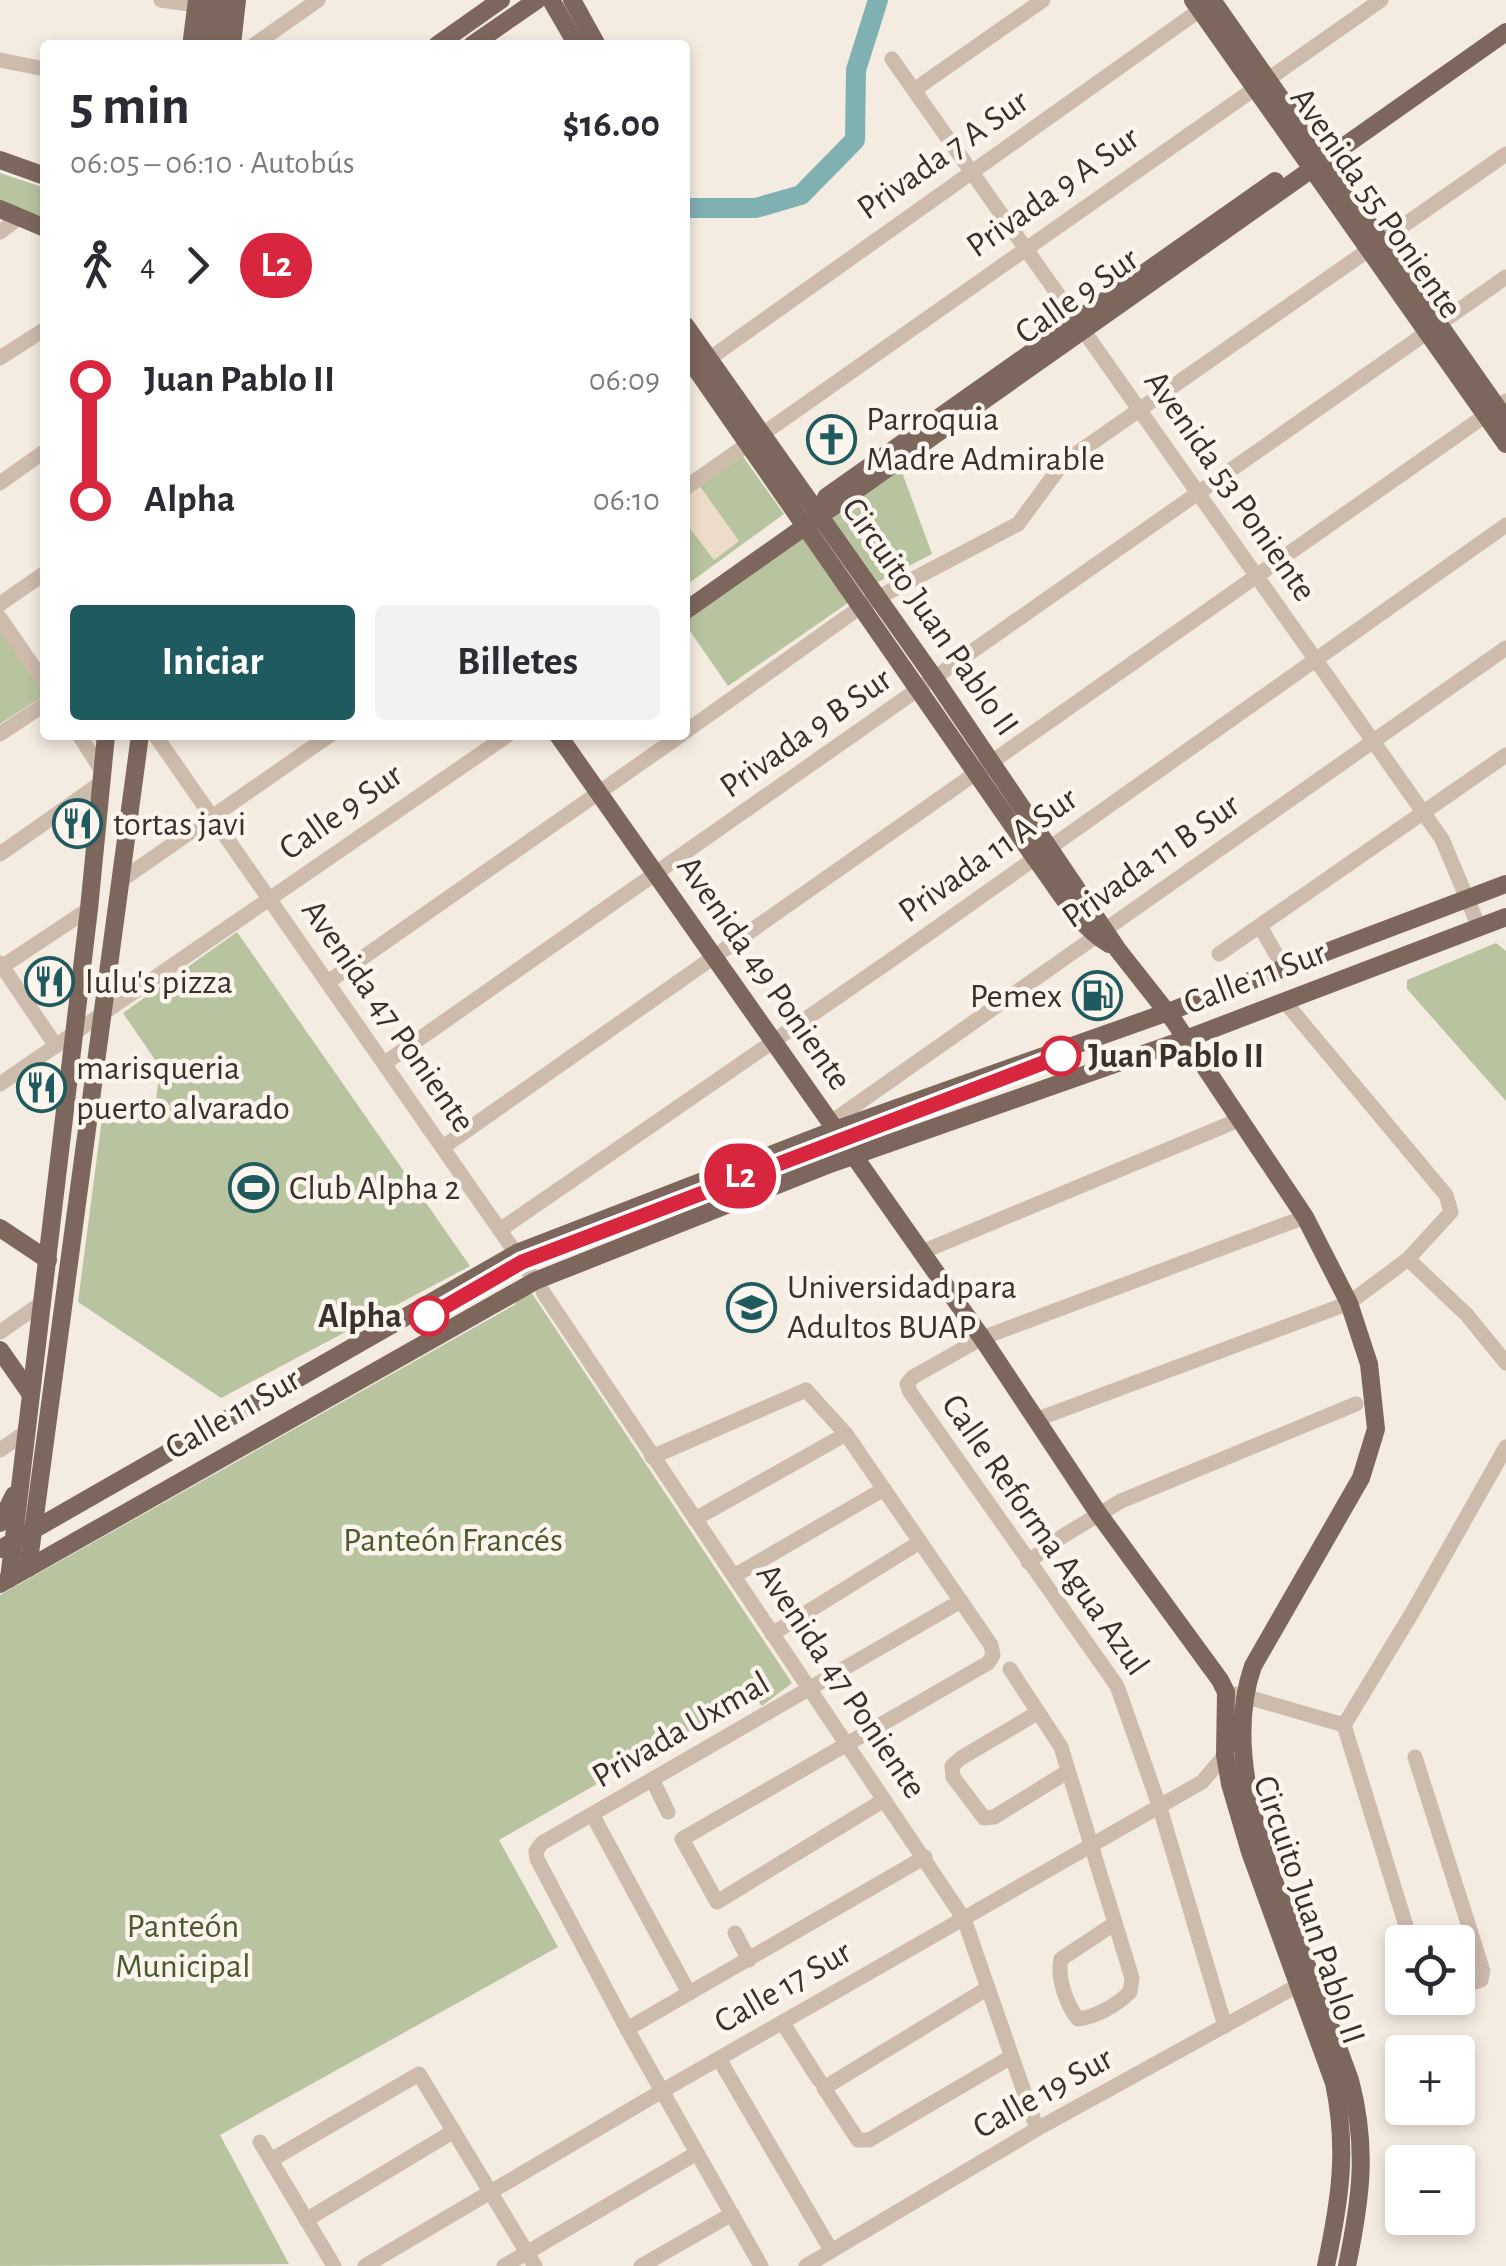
<!DOCTYPE html>
<html lang="es">
<head>
<meta charset="utf-8">
<style>
	:root { --surface:#fff; --page:#f2f2f3; --text:#2b2b33; --muted:#7c7c81; --accent:#1f5a5e }
	body { margin:0; font-family:"Alegreya Sans",sans-serif; background:var(--page); color:var(--text); height:100vh; display:flex; flex-direction:column; font-size:38px; white-space:nowrap }
	* { box-sizing:border-box; margin:0 }
	p { font-size:32px; color:var(--muted) }
	.icon { flex:none; width:55px; height:55px; fill:none; stroke:currentColor; stroke-width:2; stroke-linecap:round; stroke-linejoin:round }
	.map { position:relative; flex:1; overflow:hidden }
	.details { position:absolute; left:40px; top:40px; width:650px; height:700px; display:flex; flex-direction:column; background:var(--surface); border-radius:10px; box-shadow:0 5px 15px #0003 }
	.details>* { flex:none }
	.badge { padding:0 20px; border-radius:32px; font-size:35px; line-height:65px }
	.buttons { position:absolute; left:1385px; top:1925px; display:grid; gap:20px }
	.buttons a { display:grid; place-items:center; width:90px; height:90px; border-radius:10px; background:var(--surface); box-shadow:0 5px 15px #0003; font-size:50px }
	.map>.badge { position:absolute; translate:-50% -50%; box-shadow:0 0 0 5px #fff }
	.legs { display:flex; align-items:center; gap:15px; height:110px; padding:0 30px; font-size:32px }
	.legs p { margin-inline-start:auto }
	.overview { display:flex; align-items:center; justify-content:space-between; height:170px; padding:0 30px }
	h1 { font-size:55px; font-weight:600; line-height:75px }
	.action { display:flex; gap:20px; margin-top:auto; padding:20px 30px }
	.action a { flex:1; height:115px; border-radius:10px; background:var(--accent); color:#fff; font-size:40px; font-weight:600; line-height:115px; text-align:center }
	.action a+a { background:var(--page); color:var(--text) }
	ul { padding:0 30px; list-style:none }
	li { display:flex; align-items:center; gap:35px; height:120px; font-size:38px }
	li i { display:grid; place-items:center; width:15px; height:100%; margin:0 12px; background:currentColor }
	li i::after { content:''; width:25px; height:25px; margin:-12px; border:8px solid; border-radius:50%; background:var(--surface) }
	li p { margin-inline-start:auto }
	li:first-child i { background:linear-gradient(#0000 50%,currentColor 0) }
	li:last-child i { background:linear-gradient(currentColor 50%,#0000 0) }
	.map>svg:first-child { display:block }
</style>
</head>
<body>
<div class="map">
<svg width="1506" height="2266" viewBox="0 0 1506 2266">
	<rect width="100%" height="100%" fill="#f4ebe1"/>
	<!-- green -->
	<g fill="#b8c4a0">
		<path d="M0,173l45,15v30l-45,-17z"/>
		<path d="M739,451l45,63 -99,72v-96z"/>
		<path d="M899,464l33,90 -54,28 -45,-63 4,-10z"/>
		<path d="M802,537l46,66 -120,83 -43,-62v-5z"/>
		<path d="M0,622l45,64 -2,10 -43,28z"/>
		<path d="M237,932l233,334 -249,132 -143,-96 26,-199 51,6 5,-42 -37,-54z"/>
		<path d="M1496,943l10,8v150l-99,-112v-9z"/>
		<path d="M531,1292l261,391 -30,23 -9,-11 -254,145 59,107 -338,188 69,129 -289,2v-671l516,-291 -3,-7z"/>
	</g>
	<!-- plaza -->
	<path fill="#ecdcc8" d="M699,485l40,56 -25,19 -29,-38v-27z"/>
	<g fill="none" stroke-linecap="round" stroke-linejoin="round">
		<!-- river -->
		<path stroke="#7fb0b2" stroke-width="20" d="M685,208h71l45,-13 54,-55 1,-70 22,-70"/>
		<!-- minor -->
		<g stroke="#cdbbac" stroke-width="15">
			<path d="M161,0l35,5"/>
			<path d="M254,45l64,-45"/>
			<path d="M892,59l550,780 37,88"/>
			<path d="M0,60l45,9"/>
			<path d="M914,90l129,-90"/>
			<path d="M0,232l20,-15"/>
			<path d="M0,358l45,-29"/>
			<path d="M709,359l498,-354"/>
			<path d="M761,435l620,-435"/>
			<path d="M0,483l45,-32"/>
			<path d="M685,488l63,-44"/>
			<path d="M0,604l45,-31"/>
			<path d="M0,618l45,65"/>
			<path d="M685,732l177,-126 156,-82 45,-61 443,-309"/>
			<path d="M0,734l45,-30"/>
			<path d="M79,735l23,36"/>
			<path d="M155,735l381,547"/>
			<path d="M0,854l101,-71"/>
			<path d="M120,881l210,-146"/>
			<path d="M1260,926l17,30"/>
			<path d="M1219,954l287,-199"/>
			<path d="M0,963l56,83"/>
			<path d="M0,968l89,-59"/>
			<path d="M328,982l353,-247"/>
			<path d="M385,1063l1121,-786"/>
			<path d="M0,1084l508,-349"/>
			<path d="M830,1123l676,-475"/>
			<path d="M443,1147l1063,-746"/>
			<path d="M500,1230l394,-272 612,-433"/>
			<path d="M922,1252l319,-133"/>
			<path d="M1408,1259l59,56 39,48"/>
			<path d="M543,1292l421,627 73,210"/>
			<path d="M0,1332l42,-29"/>
			<path d="M1035,1420l314,-117 59,-44 43,-47 -5,-17 -161,-193"/>
			<path d="M0,1450l26,-18"/>
			<path d="M652,1457l154,-67 40,44 145,211 2,10 -5,8 -306,176 35,63 167,-102"/>
			<path d="M695,1519l151,-85"/>
			<path d="M1028,1562l35,-26 58,-35 235,-97"/>
			<path d="M734,1576l150,-87"/>
			<path d="M772,1634l148,-92"/>
			<path d="M1010,1669l51,78 71,231 -2,14c-13,13 -34,25 -52,27 -12,-15 -21,-41 -17,-60l53,-35"/>
			<path d="M1237,1694l107,31"/>
			<path d="M1037,1713l-76,45 -9,8 1,11 31,41 10,-1 73,-45"/>
			<path d="M1415,1757l68,214 -2,9 -23,8"/>
			<path d="M653,1781l15,31"/>
			<path d="M593,1816l96,177"/>
			<path d="M735,1933l14,27"/>
			<path d="M1411,1942l-67,-217 68,-112 94,-166"/>
			<path d="M988,1988l-164,100 34,52h11l142,-83"/>
			<path d="M782,2022l37,58"/>
			<path d="M1225,2026l-66,-221 -42,-119 -207,-294 -3,-8 6,-7 69,-39 323,-121"/>
			<path d="M627,2029l298,-172"/>
			<path d="M719,2059l112,191"/>
			<path d="M260,2142l74,124"/>
			<path d="M271,2160l148,-86 116,192"/>
			<path d="M306,2220l148,-89"/>
			<path d="M365,2266l297,-175 540,-309 23,-27"/>
			<path d="M504,2266l193,-113"/>
			<path d="M641,2266l91,-52"/>
			<path d="M761,2266l-134,-237 -90,-170 -1,-8 6,-8 419,-242"/>
			<path d="M806,2266l231,-137 269,-148"/>
		</g>
		<!-- major -->
		<g stroke="#7d675c" stroke-width="18">
			<path d="M551,0l26,45"/>
			<path d="M572,0l25,45"/>
			<path d="M1193,0l313,444"/>
			<path d="M1212,0l294,420"/>
			<path d="M192,39l5,-39"/>
			<path d="M203,45l6,-45"/>
			<path d="M217,45l6,-45"/>
			<path d="M232,45l5,-45"/>
			<path d="M437,45l64,-45"/>
			<path d="M472,45l65,-45"/>
			<path d="M0,160l45,16"/>
			<path d="M0,209l45,19"/>
			<path d="M685,325l250,354 183,271 56,71 131,196 44,86 20,61 7,65 -15,49 -108,188c-34,97 21,215 56,305 15,36 27,72 41,109 18,68 11,118 -3,186"/>
			<path d="M685,353l350,505c22,29 42,67 74,86"/>
			<path d="M826,497l449,-316"/>
			<path d="M685,611l821,-579"/>
			<path d="M558,735l424,603 116,175 122,167 6,12 -1,63 5,29 20,68 84,231c14,67 6,117 -8,183"/>
			<path d="M0,1228l48,32"/>
			<path d="M0,1350l30,43"/>
			<path d="M0,1523l14,-28"/>
			<path d="M0,1549l517,-296 318,-123 333,-118 338,-128"/>
			<path d="M28,1568l112,-833"/>
			<path d="M9,1579l80,-670 17,-174"/>
			<path d="M0,1584l535,-303 295,-117 356,-125 320,-122"/>
		</g>
	</g>
	<g fill="none" stroke-linecap="round" stroke-linejoin="round">
		<defs>
			<path id="line-1" d="M429,1316l93,-54 539,-206"/>
		</defs>
		<!-- line-1 casing -->
		<use href="#line-1" stroke="#fff" stroke-width="22"/>
		<!-- line-1 -->
		<use href="#line-1" stroke="#d7263d" stroke-width="15"/>
	</g>
	<!-- icons -->
	<defs>
		<symbol id="church-ring" viewBox="-11 -11 22 22"><circle r="9.5" fill="#fbf5ee" stroke="#1f5a5e" stroke-width="1.5"/><path d="M-1.2-6h2.4v3.5h3.3v2.4h-3.3V6h-2.4V-.1h-3.3v-2.4h3.3Z" fill="#1f5a5e"/></symbol>
		<symbol id="restaurant-ring" viewBox="-11 -11 22 22"><circle r="9.5" fill="#fbf5ee" stroke="#1f5a5e" stroke-width="1.5"/><path d="M-5-6h1v4h1v-4h1v4h1v-4h1v5L-1.5 .5V6h-2V.5L-5-1ZM5-6V6H3V1.5H1.5Q1.5-4 5-6Z" fill="#1f5a5e"/></symbol>
		<symbol id="fuel-ring" viewBox="-11 -11 22 22"><circle r="9.5" fill="#fbf5ee" stroke="#1f5a5e" stroke-width="1.5"/><path d="M-5.5-6h7V0h2V4h1.3V-2.5L3-4.5l.8-.8L6-3V5H2.5V1h-1V6h-7ZM-4.2-4.7v3.2H.2V-4.7Z" fill="#1f5a5e"/></symbol>
		<symbol id="stadium-ring" viewBox="-11 -11 22 22"><circle r="9.5" fill="#fbf5ee" stroke="#1f5a5e" stroke-width="1.5"/><path d="M0-5a6.5 5 0 1 0 0 10a6.5 5 0 1 0 0-10ZM-3.5-1.8h7v3.6h-7Z" fill="#1f5a5e"/></symbol>
		<symbol id="university-ring" viewBox="-11 -11 22 22"><circle r="9.5" fill="#fbf5ee" stroke="#1f5a5e" stroke-width="1.5"/><path d="M0-5L7-2L0 1L-7-2ZM-4 1L0 2.5L4 1V4Q0 6-4 4Z" fill="#1f5a5e"/></symbol>
	</defs>
	<g fill-rule="evenodd">
		<use href="#church-ring" x="804" y="412" width="55" height="55"/>
		<use href="#restaurant-ring" x="50" y="796" width="55" height="55"/>
		<use href="#restaurant-ring" x="22" y="954" width="55" height="55"/>
		<use href="#fuel-ring" x="1070" y="968" width="55" height="55"/>
		<use href="#restaurant-ring" x="14" y="1060" width="55" height="55"/>
		<use href="#stadium-ring" x="226" y="1160" width="55" height="55"/>
		<use href="#university-ring" x="724" y="1280" width="55" height="55"/>
	</g>
	<!-- markers -->
	<g fill="#fff" stroke="#d7263d" stroke-width="5">
		<circle cx="1061" cy="1056" r="18"/>
		<circle cx="429" cy="1316" r="18"/>
	</g>
	<g text-anchor="middle" dominant-baseline="central" stroke-width="9" stroke-linejoin="round" paint-order="stroke">
		<!-- street labels -->
		<g font-size="35" fill="#3b302b" stroke="#fbf5ee">
			<text transform="translate(943 155) rotate(-35)">Privada 7 A Sur</text>
			<text transform="translate(1053 192) rotate(-35)">Privada 9 A Sur</text>
			<text transform="translate(1376 203) rotate(55)">Avenida 55 Poniente</text>
			<text transform="translate(1077 296) rotate(-35)">Calle 9 Sur</text>
			<text transform="translate(1230 486) rotate(55)">Avenida 53 Poniente</text>
			<text transform="translate(930 617) rotate(55)">Circuito Juan Pablo II</text>
			<text transform="translate(806 733) rotate(-35)">Privada 9 B Sur</text>
			<text transform="translate(341 812) rotate(-35)">Calle 9 Sur</text>
			<text transform="translate(988 855) rotate(-35)">Privada 11 A Sur</text>
			<text transform="translate(1151 861) rotate(-35)">Privada 11 B Sur</text>
			<text transform="translate(764 973) rotate(55)">Avenida 49 Poniente</text>
			<text transform="translate(1255 978) rotate(-21)">Calle 11 Sur</text>
			<text transform="translate(388 1016) rotate(55)">Avenida 47 Poniente</text>
			<text transform="translate(233 1414) rotate(-30)">Calle 11 Sur</text>
			<text transform="translate(1045 1535) rotate(55)">Calle Reforma Agua Azul</text>
			<text transform="translate(841 1681) rotate(56)">Avenida 47 Poniente</text>
			<text transform="translate(681 1730) rotate(-30)">Privada Uxmal</text>
			<text transform="translate(1309 1910) rotate(71)">Circuito Juan Pablo II</text>
			<text transform="translate(783 1987) rotate(-30)">Calle 17 Sur</text>
			<text transform="translate(1043 2093) rotate(-29)">Calle 19 Sur</text>
		</g>
		<!-- poi labels -->
		<g font-size="35" fill="#3b302b" stroke="#fbf5ee" text-anchor="start">
			<text x="866" y="419">Parroquia<tspan x="866" dy="40">Madre Admirable</tspan></text>
			<text x="113" y="824">tortas javi</text>
			<text x="85" y="982">lulu's pizza</text>
			<text x="1062" y="996" text-anchor="end">Pemex</text>
			<text x="76" y="1068">marisqueria<tspan x="76" dy="40">puerto alvarado</tspan></text>
			<text x="289" y="1188">Club Alpha 2</text>
			<text x="787" y="1287">Universidad para<tspan x="787" dy="40">Adultos BUAP</tspan></text>
		</g>
		<!-- stop labels -->
		<g font-size="35" font-weight="bold" fill="#3b302b" stroke="#fbf5ee" text-anchor="start">
			<text x="1088" y="1056">Juan Pablo II</text>
			<text x="402" y="1316" text-anchor="end">Alpha</text>
		</g>
		<!-- park labels -->
		<g font-size="35" fill="#4a5a2e" stroke="#fbf5ee">
			<text x="453" y="1540">Panteón Francés</text>
			<text x="183" y="1926">Panteón<tspan x="183" dy="40">Municipal</tspan></text>
		</g>
	</g>
</svg>
<div class="buttons">
<a><svg class="icon" aria-label="locate" viewBox="0 0 24 24"><circle cx="12" cy="12" r="6"/><path d="M12 2v4M12 18v4M2 12h4M18 12h4"/></svg></a>
<a>+</a>
<a>−</a>
</div>
<b class="badge" style="left:740px;top:1176px;background:#d7263d;color:#fff">L2</b>
<section class="details">
<div class="overview"><div><h1>5 min</h1><p>06:05 – 06:10 · Autobús</p></div><b>$16.00</b></div>
<div class="legs"><svg class="icon" aria-label="walk" viewBox="0 0 24 24"><circle cx="13" cy="4" r="2"/><path d="M13 8l-2 6 4 7M11 14l-3 7M7 12l3-4h3l4 4"/></svg>4<svg class="icon" aria-label="forward" viewBox="0 0 24 24"><path d="M9 5l7 7-7 7"/></svg><b class="badge" style="background:#d7263d;color:#fff">L2</b></div>
<ul>
<li><i style="color:#d7263d"></i><b>Juan Pablo II</b><p>06:09</p></li>
<li><i style="color:#d7263d"></i><b>Alpha</b><p>06:10</p></li>
</ul>
<div class="action"><a>Iniciar</a><a>Billetes</a></div>
</section>
</div>
</body>
</html>
